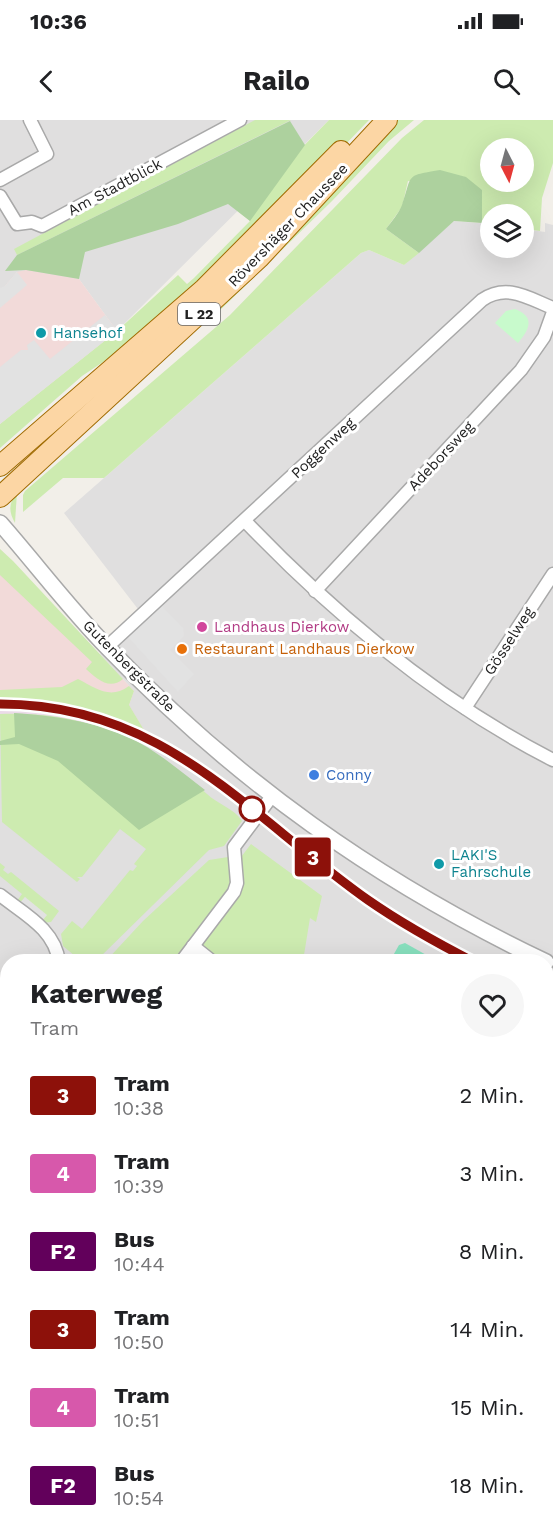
<!DOCTYPE html>
<html lang="de">
<head>
<meta charset="utf-8">
<style>
	:root { --surface:#fff; --page:#f6f6f6; --text:#202124; --muted:#757577 }
	body { margin:0; font-family:"Work Sans",sans-serif; background:var(--page); color:var(--text); height:100vh; display:flex; flex-direction:column; font-size:22px; white-space:nowrap }
	* { box-sizing:border-box; margin:0 }
	p { font-size:20px; color:var(--muted) }
	.icon { flex:none; width:33px; height:33px; fill:none; stroke:currentColor; stroke-width:2; stroke-linecap:round; stroke-linejoin:round }
	.map { position:relative; flex:1; overflow:hidden }
	.details { position:absolute; left:0px; top:834px; width:554px; height:584px; display:flex; flex-direction:column; background:var(--surface); border-radius:24px 24px 0 0; box-shadow:0 6px 24px #0002 }
	.details>* { flex:none }
	.badge { padding:0 12px; border-radius:4px; font-size:21px; line-height:39px }
	.needle { width:39px; rotate:174deg }
	.controls { position:absolute; left:480px; top:18px; display:grid; gap:12px }
	.controls a { display:grid; place-items:center; width:54px; height:54px; border-radius:50%; background:var(--surface); box-shadow:0 6px 24px #0002; font-size:30px }
	.map>.badge { position:absolute; translate:-50% -50%; box-shadow:0 0 0 3px #fff }
	.round { display:grid; place-items:center; flex:none; width:63px; height:63px; border-radius:32px; background:var(--page) }
	.head { display:flex; align-items:center; justify-content:space-between; height:102px; padding:0 30px }
	h1 { font-size:28px; font-weight:700; line-height:45px }
	ul { padding:0; list-style:none }
	li { display:flex; align-items:center; gap:18px; height:78px; padding:0 30px }
	li div { flex:1 }
	li b { display:block; font-size:22px }
	li em { font-style:normal }
	li .badge { min-width:66px; font-weight:700; text-align:center }
	.status { display:flex; justify-content:space-between; align-items:center; height:42px; padding:0 30px; background:var(--surface); direction:ltr }
	.status svg { height:16px; fill:currentColor }
	header { display:flex; justify-content:space-between; align-items:center; height:78px; padding:0 30px; background:var(--surface); font-size:27px; font-weight:700 }
	.map>svg:first-child { display:block }
</style>
</head>
<body>
<div class="status"><b>10:36</b><svg viewBox="0 0 49 12"><path d="M0 12V9h3v3zM5 12V6h3v6zM10 12V3h3v9zM15 12V0h3v12zM26 1h20v11H26zM47 4h2v5h-2z"/></svg></div>
<header><svg class="icon" aria-label="back" viewBox="0 0 24 24"><path d="M15 5l-7 7 7 7"/></svg>Railo<svg class="icon" aria-label="search" viewBox="0 0 24 24"><circle cx="10" cy="10" r="6"/><path d="M15 15l6 6"/></svg></header>
<div class="map">
<svg width="553" height="1417" viewBox="0 0 553 1417">
	<rect width="100%" height="100%" fill="#f2efe9"/>
	<!-- residential -->
	<g fill="#e0dfdf" fill-rule="evenodd">
		<path d="M0,0h329l-212,211 -38,-52 -62,-7 -17,20z"/>
		<path d="M454,101l36,3v24h34v-19l21,3v-9l8,2v1312h-553v-837l129,5 5,-14 -34,-37 41,-41 -77,-100 297,-260 8,-3 35,15zM8,842h538v568h-538z"/>
	</g>
	<!-- commercial -->
	<g fill="#f2dad9">
		<path d="M26,150l53,9 38,52 -117,93v-132l17,-20z"/>
		<path d="M0,429l134,142 -5,14 15,25 -64,-24 -80,-6z"/>
	</g>
	<!-- industrial -->
	<path fill="#ebdbe8" d="M0,580l43,1 37,5 64,24 -4,13 -16,-8 -48,-14 -31,-6 -45,-1z"/>
	<!-- grass -->
	<g fill="#cdebb0" fill-rule="evenodd">
		<path d="M255,0h36l-274,135 -3,-6z"/>
		<path d="M329,0h40l-135,140 -79,73 -43,23 -30,20 -82,72v-24l117,-93 61,-56 9,9 7,-6 56,-57 -11,-9z"/>
		<path d="M398,0h16l-25,21 -57,60 -123,120z"/>
		<path d="M424,0h129v43l-11,35 -2,33 -16,-2v-15h-34v10l-8,-1v-33l-74,-9 -6,26 -16,22 33,24 -15,12 -35,-15 -8,3 -257,225h-41l-40,34v-17l2,-4 205,-176 172,-177zM490,28h34v34h-34z"/>
		<path d="M17,372l-2,31c-7,-12 -6,-20 2,-31z"/>
		<path d="M0,429l13,12 110,118c-14,12 -27,-1 -37,-10l6,-7 -92,-87z"/>
		<path d="M78,559c18,9 32,21 51,7l5,5 -5,14 15,25c-46,-21 -93,-33 -144,-30v-10l62,-3z"/>
		<path d="M0,594c87,-3 145,25 207,80 10,10 27,14 35,27l-18,25 -15,4 -113,111h-15l-18,-15 -2,-12 11,-13 10,8 48,-59 3,1 4,-5 -3,-2 12,-15 -26,-20 -38,48h-5l3,2 -3,3 -75,-60z"/>
		<path d="M251,724l71,52 -6,26 -6,-4 -7,43 -198,1 38,-41 66,-61 19,-3 10,4z"/>
		<path d="M0,743l5,4 -2,3 5,4 3,-2 48,39 -8,11 -8,1 -18,-26 -5,6 -3,-2 5,-7 -22,-18z"/>
		<path d="M0,893l8,6 -1,66 -7,8z"/>
		<path d="M546,1197l7,5v31h-7z"/>
	</g>
	<!-- forest -->
	<g fill="#add19e">
		<path d="M290,1l15,24 -55,76 -22,-17 -50,20 -93,28 -6,27 -53,-9 -21,1 12,-16z"/>
		<path d="M440,50l26,7 16,13v33l-28,-2 -35,32 -33,-24c5,-7 13,-16 16,-24 11,-31 2,-29 38,-35z"/>
		<path d="M14,593c42,3 88,9 126,30 23,13 44,31 65,47l-66,40 -81,-69 -39,-17 -19,1v-4l15,-4z"/>
	</g>
	<!-- park -->
	<path fill="#c8facc" d="M515,189c21,8 14,21 3,34l-23,-20 11,-12z"/>
	<!-- pitch -->
	<path fill="#88e0be" d="M405,823l32,18h-47l9,-16z"/>
	<!-- parking -->
	<g fill="#e2e2e2">
		<path d="M17,152l10,13 -27,23v-20l5,-2z"/>
		<path d="M105,195l12,16 -117,93v-57l21,-17h7l-1,-5 7,-5 16,19z"/>
		<path d="M161,485l22,23 1,8 -14,14 24,24 -16,18 -51,-56z"/>
		<path d="M25,777l22,18 -5,6 -22,-18z"/>
		<path d="M546,1142l7,4v25l-7,-4z"/>
	</g>
	<g fill="none" stroke-linecap="round" stroke-linejoin="round">
		<defs>
			<g id="minor">
				<path d="M0,60l47,-26 -17,-34"/>
				<path d="M0,76l17,28 15,-2 10,4 198,-106"/>
				<path d="M245,401c90,94 191,179 308,239"/>
				<path d="M315,471l206,-221 23,-33 9,-25"/>
				<path d="M107,527l375,-347c25,-17 46,-2 71,8"/>
				<path d="M465,588l88,-134"/>
				<path d="M0,775c24,19 55,34 59,67"/>
				<path d="M193,826l20,16"/>
				<path d="M181,842l53,-70 3,-9 -3,-36 38,-51"/>
				<path d="M0,995l8,-9"/>
				<path d="M546,1074v7"/>
				<path d="M0,1144l8,6"/>
				<path d="M0,1164l8,-1"/>
				<path d="M546,1181l7,4"/>
				<path d="M0,1294l8,1"/>
				<path d="M546,1301l7,-9"/>
				<path d="M0,1316l8,-9"/>
				<path d="M312,1410l9,7"/>
				<path d="M85,1417l5,-7"/>
			</g>
			<path id="tertiary" d="M0,403c36,41 69,85 107,124 129,134 271,235 439,315"/>
			<g id="primary">
				<path d="M0,346l204,-177 137,-138"/>
				<path d="M0,377l259,-239 128,-138"/>
			</g>
		</defs>
		<!-- minor casing -->
		<use href="#minor" stroke="#a9a9a9" stroke-width="15"/>
		<!-- tertiary casing -->
		<use href="#tertiary" stroke="#a9a9a9" stroke-width="18"/>
		<!-- primary casing -->
		<use href="#primary" stroke="#a06b00" stroke-width="22"/>
		<!-- minor -->
		<use href="#minor" stroke="#fff" stroke-width="12"/>
		<!-- tertiary -->
		<use href="#tertiary" stroke="#fff" stroke-width="15"/>
		<!-- primary -->
		<use href="#primary" stroke="#fcd6a4" stroke-width="20"/>
		<!-- tram -->
		<g stroke="#707070" stroke-width="1.5">
			<path d="M0,584c165,0 244,109 368,196 33,23 69,43 105,62"/>
			<path d="M546,881l7,2"/>
		</g>
	</g>
	<g fill="none" stroke-linecap="round" stroke-linejoin="round">
		<defs>
			<path id="line" d="M0,584c164,0 245,109 368,196 33,23 69,43 106,62"/>
		</defs>
		<!-- line casing -->
		<use href="#line" stroke="#fff" stroke-width="14"/>
		<!-- line -->
		<use href="#line" stroke="#8d110a" stroke-width="9"/>
	</g>
	<!-- markers -->
	<g fill="#0f9aa8" stroke="#fff" stroke-width="2">
		<circle cx="41" cy="213" r="6"/>
		<circle cx="439" cy="744" r="6"/>
	</g>
	<circle fill="#d1479c" stroke="#fff" stroke-width="2" cx="202" cy="507" r="6"/>
	<circle fill="#e8710a" stroke="#fff" stroke-width="2" cx="182" cy="529" r="6"/>
	<circle fill="#3f7fe0" stroke="#fff" stroke-width="2" cx="314" cy="655" r="6"/>
	<circle fill="#fff" stroke="#8d110a" stroke-width="3" cx="252" cy="689" r="12"/>
	<g text-anchor="middle" dominant-baseline="central" stroke-width="6" stroke-linejoin="round" paint-order="stroke">
		<!-- shield labels -->
		<rect fill="#fff" stroke="#646464" stroke-width="1.5" x="178" y="183" width="42" height="22" rx="4.5"/>
		<g font-size="14" font-weight="bold" fill="#222">
			<text x="199" y="194">L 22</text>
		</g>
		<!-- street labels -->
		<g font-size="15" fill="#222" stroke="#fff">
			<text transform="translate(115 67) rotate(-28)">Am Stadtblick</text>
			<text transform="translate(288 105) rotate(-46)">Rövershäger Chaussee</text>
			<text transform="translate(323 328) rotate(-43)">Poggenweg</text>
			<text transform="translate(441 336) rotate(-47)">Adeborsweg</text>
			<text transform="translate(509 521) rotate(-57)">Gösselweg</text>
			<text transform="translate(129 546) rotate(45)">Gutenbergstraße</text>
		</g>
		<!-- culture labels -->
		<g font-size="15" fill="#0d838f" stroke="#fff" text-anchor="start">
			<text x="53" y="213">Hansehof</text>
			<text x="451" y="735">LAKI'S<tspan x="451" dy="17">Fahrschule</tspan></text>
		</g>
		<!-- hotel labels -->
		<g font-size="15" fill="#b23c85" stroke="#fff" text-anchor="start">
			<text x="214" y="507">Landhaus Dierkow</text>
		</g>
		<!-- food labels -->
		<g font-size="15" fill="#c56008" stroke="#fff" text-anchor="start">
			<text x="194" y="529">Restaurant Landhaus Dierkow</text>
		</g>
		<!-- shop labels -->
		<g font-size="15" fill="#366cbe" stroke="#fff" text-anchor="start">
			<text x="326" y="655">Conny</text>
		</g>
	</g>
</svg>
<div class="controls">
<a><svg class="needle" viewBox="-14 -14 28 28"><path d="M0-13l5 13h-10z" fill="#e53935"/><path d="M0 13l5-13h-10z" fill="#757577"/></svg></a>
<a><svg class="icon" aria-label="layers" viewBox="0 0 24 24"><path d="M12 4l9 5-9 5-9-5zM3 14l9 5 9-5"/></svg></a>
</div>
<b class="badge" style="left:313px;top:737px;background:#8d110a;color:#fff">3</b>
<section class="details">
<div class="head"><div><h1>Katerweg</h1><p>Tram</p></div><a class="round"><svg class="icon" aria-label="heart" viewBox="0 0 24 24"><path d="M12 20l-8-8c-3-5 5-10 8-4 3-6 11-1 8 4z"/></svg></a></div>
<ul>
<li><span class="badge" style="background:#8d110a;color:#fff">3</span><div><b>Tram</b><p>10:38</p></div><em>2 Min.</em></li>
<li><span class="badge" style="background:#d758ab;color:#fff">4</span><div><b>Tram</b><p>10:39</p></div><em>3 Min.</em></li>
<li><span class="badge" style="background:#62005b;color:#fff">F2</span><div><b>Bus</b><p>10:44</p></div><em>8 Min.</em></li>
<li><span class="badge" style="background:#8d110a;color:#fff">3</span><div><b>Tram</b><p>10:50</p></div><em>14 Min.</em></li>
<li><span class="badge" style="background:#d758ab;color:#fff">4</span><div><b>Tram</b><p>10:51</p></div><em>15 Min.</em></li>
<li><span class="badge" style="background:#62005b;color:#fff">F2</span><div><b>Bus</b><p>10:54</p></div><em>18 Min.</em></li>
</ul>
</section>
</div>
</body>
</html>
